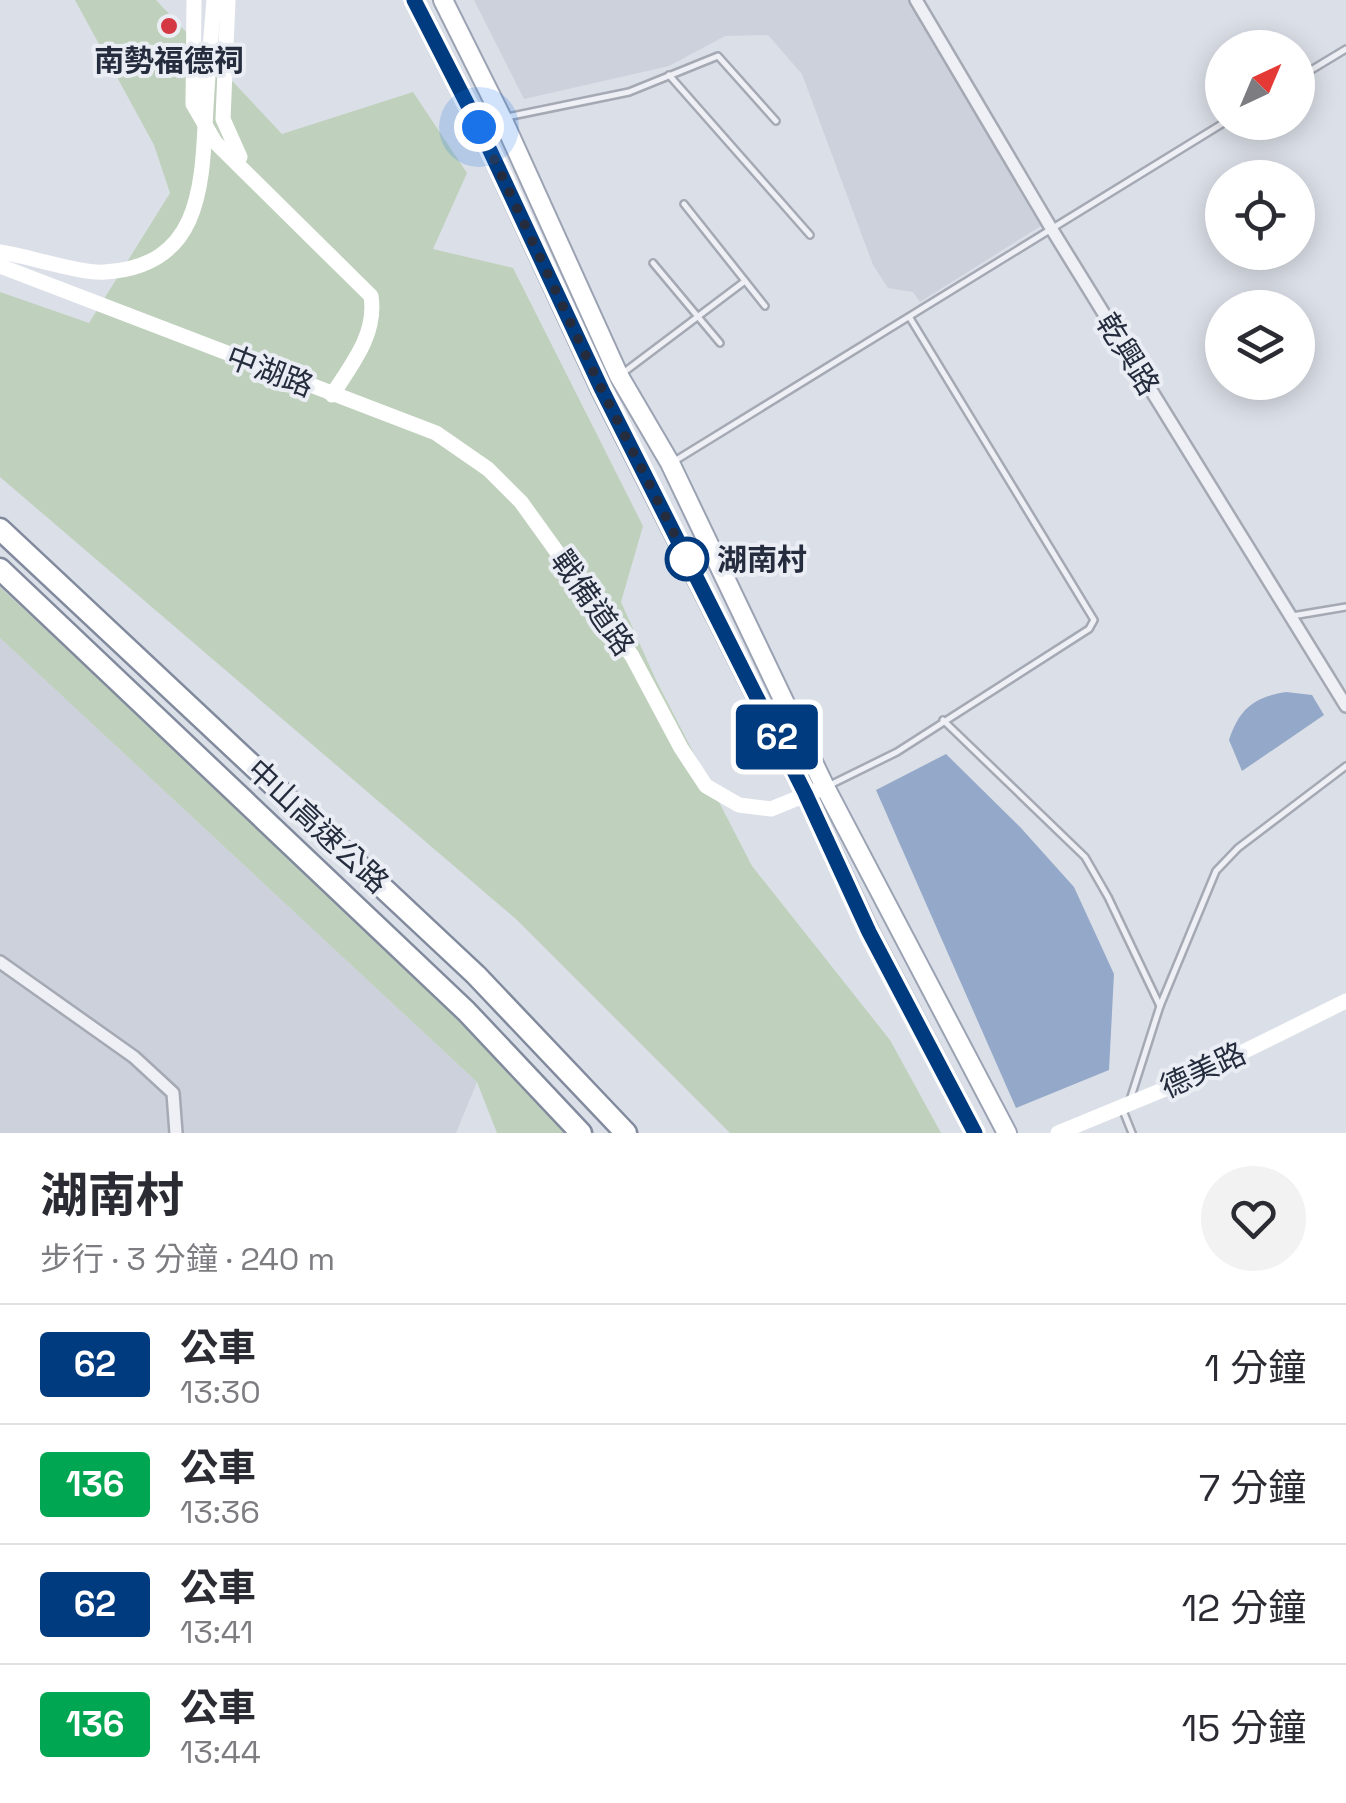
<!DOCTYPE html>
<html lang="zh-TW">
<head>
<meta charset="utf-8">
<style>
	:root { --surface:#fff; --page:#f2f2f3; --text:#2b2b33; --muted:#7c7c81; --line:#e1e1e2 }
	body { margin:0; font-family:"Space Grotesk","Noto Sans TC",sans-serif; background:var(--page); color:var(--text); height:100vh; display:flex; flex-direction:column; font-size:38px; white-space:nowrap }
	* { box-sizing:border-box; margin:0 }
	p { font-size:32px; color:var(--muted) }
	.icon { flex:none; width:55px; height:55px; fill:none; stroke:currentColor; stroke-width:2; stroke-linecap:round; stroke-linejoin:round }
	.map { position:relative; height:1133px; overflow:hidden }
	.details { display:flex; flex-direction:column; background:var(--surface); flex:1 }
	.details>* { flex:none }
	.badge { padding:0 20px; border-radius:8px; font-size:35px; line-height:65px }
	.needle { width:65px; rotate:44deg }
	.tools { position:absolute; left:1205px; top:30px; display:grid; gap:20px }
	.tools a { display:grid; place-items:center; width:110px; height:110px; border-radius:50%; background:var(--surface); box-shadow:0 5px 25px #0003; font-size:50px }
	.you { position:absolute; width:50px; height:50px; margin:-25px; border:8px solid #fff; border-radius:50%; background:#1a73e8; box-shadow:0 0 0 15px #1a73e833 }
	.map>.badge { position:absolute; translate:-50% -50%; box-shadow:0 0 0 5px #fff }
	.round { display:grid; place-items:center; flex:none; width:105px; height:105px; border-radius:52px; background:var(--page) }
	.head { display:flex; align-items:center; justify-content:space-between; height:170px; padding:0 40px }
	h1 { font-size:48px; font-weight:700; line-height:75px }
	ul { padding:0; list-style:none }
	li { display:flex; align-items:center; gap:30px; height:120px; padding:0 40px; border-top:2px solid var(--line) }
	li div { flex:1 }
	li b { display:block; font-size:38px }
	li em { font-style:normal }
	li .badge { min-width:110px; font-weight:700; text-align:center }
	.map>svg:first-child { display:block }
</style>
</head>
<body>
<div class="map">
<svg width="1346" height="1133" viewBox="0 0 1346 1133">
	<rect width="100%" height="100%" fill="#dbdfe7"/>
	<!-- built -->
	<g fill="#cdd1dc">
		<path d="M474,0h435l135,224 -124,78 -7,-10 -25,-4 -15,-23 -71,-191 -34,-39 -43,1 -56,30 -145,33z"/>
		<path d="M0,638l477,444 -21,51h-456z"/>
	</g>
	<!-- green -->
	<g fill="#bfd1bc">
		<path d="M75,0h81l126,134 131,-42 54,81 -34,76 80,19 130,258 -22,76 35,78 96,186 138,174 51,93h-211l-213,-213 -517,-443v-185l89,31 81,-130 -16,-48z"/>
		<path d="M0,587l184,170 321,308 62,68h-70l-20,-51 -477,-444z"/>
	</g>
	<!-- water -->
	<g fill="#94a9c9">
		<path d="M1286,692l26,3 12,20 -82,56 -13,-31c10,-31 25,-43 57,-48z"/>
		<path d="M946,754l75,74 53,59 40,87 -5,96 -93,38 -140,-318z"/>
	</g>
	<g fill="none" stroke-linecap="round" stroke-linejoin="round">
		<defs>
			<g id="lane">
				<path d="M669,75l141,160"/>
				<path d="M1298,78l48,-29"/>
				<path d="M482,126l20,-8 127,-26 89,-36 58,65"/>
				<path d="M684,204l81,102"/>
				<path d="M653,263l67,80"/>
				<path d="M623,373l122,-92"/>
				<path d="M673,462l552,-340"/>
				<path d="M1292,616l54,-9"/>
				<path d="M943,720l142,137 23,40 52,109"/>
				<path d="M828,786l69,-34 192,-123 5,-9 -184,-302"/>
				<path d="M1130,1100l30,-94 56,-135 22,-23 108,-82"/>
				<path d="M1122,1108l10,25"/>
			</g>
			<g id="street">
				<path d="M916,0l135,228 295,478"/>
				<path d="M0,962l134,95 39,36 3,40"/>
			</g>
			<g id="primary">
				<path d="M414,0l65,127 122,263 204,403 64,138 106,202"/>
				<path d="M443,0l59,118 117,258 51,87 155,324 182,346"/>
			</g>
			<g id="highway">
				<path d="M0,529l476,446 150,158"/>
				<path d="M0,569l466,442 115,122"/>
			</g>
		</defs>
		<!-- lane casing -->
		<use href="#lane" stroke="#a4a9b4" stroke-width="10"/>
		<!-- street casing -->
		<use href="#street" stroke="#a4a9b4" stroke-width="16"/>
		<!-- primary casing -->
		<use href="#primary" stroke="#9aa2b3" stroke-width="22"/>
		<!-- highway casing -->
		<use href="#highway" stroke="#828b9e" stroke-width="25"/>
		<!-- lane -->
		<use href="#lane" stroke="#eef0f5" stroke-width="5"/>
		<!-- street -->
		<use href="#street" stroke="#eef0f5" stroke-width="11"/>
		<!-- secondary -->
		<g stroke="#fff" stroke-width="15">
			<path d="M194,0l-1,104 22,38 156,154c6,38 -19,68 -39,99"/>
			<path d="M228,0l-5,119 17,38"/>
			<path d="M0,266l436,167 52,36 33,33 111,154 49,92 25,38 33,19 32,4 54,-22"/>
			<path d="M1058,1133l124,-51 164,-81"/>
		</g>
		<!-- primary -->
		<use href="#primary" stroke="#fff" stroke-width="18"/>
		<!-- highway -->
		<use href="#highway" stroke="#fff" stroke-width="20"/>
		<!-- secondary-bridge -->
		<path stroke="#fff" stroke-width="15" d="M0,252c28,4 81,22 105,20 98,-6 97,-88 101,-165 2,-36 5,-71 8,-107"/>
	</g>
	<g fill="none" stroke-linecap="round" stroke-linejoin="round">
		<defs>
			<path id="line" d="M414,0l65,127 123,263 203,403 64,139 106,201"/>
		</defs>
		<!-- line casing -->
		<use href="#line" stroke="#fff" stroke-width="22"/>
		<!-- line -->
		<use href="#line" stroke="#003b80" stroke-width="15"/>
		<!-- walk -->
		<path stroke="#252c3d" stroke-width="10" stroke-dasharray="0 18" d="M479,127l123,263 85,169"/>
	</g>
	<!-- markers -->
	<circle fill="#d43842" stroke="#eaeef4" stroke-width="4" cx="169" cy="26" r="10"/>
	<circle fill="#fff" stroke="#003b80" stroke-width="5" cx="687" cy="559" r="20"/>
	<g text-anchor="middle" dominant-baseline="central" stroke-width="8" stroke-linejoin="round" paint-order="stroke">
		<!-- poi labels -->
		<g font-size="30" font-weight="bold" fill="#252c3d" stroke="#eaeef4">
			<text x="169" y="60">南勢福德祠</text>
		</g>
		<!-- street labels -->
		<g font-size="30" fill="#252c3d" stroke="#eaeef4">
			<text transform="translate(1128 354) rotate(58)">乾興路</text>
			<text transform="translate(270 371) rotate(21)">中湖路</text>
			<text transform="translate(593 603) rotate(55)">戰備道路</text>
			<text transform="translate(318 826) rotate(43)">中山高速公路</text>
			<text transform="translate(1203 1070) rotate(-25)">德美路</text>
		</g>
		<!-- stop labels -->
		<g font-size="30" font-weight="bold" fill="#252c3d" stroke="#eaeef4" text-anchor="start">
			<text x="717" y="559">湖南村</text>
		</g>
	</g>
</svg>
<div class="tools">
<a><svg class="needle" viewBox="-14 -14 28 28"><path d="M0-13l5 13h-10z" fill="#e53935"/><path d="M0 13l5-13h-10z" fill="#7c7c81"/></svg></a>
<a><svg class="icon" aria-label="locate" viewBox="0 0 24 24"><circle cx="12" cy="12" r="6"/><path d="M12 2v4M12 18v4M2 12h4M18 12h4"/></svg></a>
<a><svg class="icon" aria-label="layers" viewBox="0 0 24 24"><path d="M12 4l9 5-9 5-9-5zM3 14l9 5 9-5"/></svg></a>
</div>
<div class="you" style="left:479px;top:127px"></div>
<b class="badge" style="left:777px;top:737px;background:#003b80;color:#fff">62</b>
</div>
<section class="details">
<div class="head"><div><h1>湖南村</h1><p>步行 · 3 分鐘 · 240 m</p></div><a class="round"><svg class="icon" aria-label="heart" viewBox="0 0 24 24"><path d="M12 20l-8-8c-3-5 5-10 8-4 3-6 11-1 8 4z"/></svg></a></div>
<ul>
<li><span class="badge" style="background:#003b80;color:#fff">62</span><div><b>公車</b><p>13:30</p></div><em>1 分鐘</em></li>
<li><span class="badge" style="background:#00a651;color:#fff">136</span><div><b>公車</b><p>13:36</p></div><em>7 分鐘</em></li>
<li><span class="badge" style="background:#003b80;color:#fff">62</span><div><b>公車</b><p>13:41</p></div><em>12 分鐘</em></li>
<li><span class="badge" style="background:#00a651;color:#fff">136</span><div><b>公車</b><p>13:44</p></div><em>15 分鐘</em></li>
</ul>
</section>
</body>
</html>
